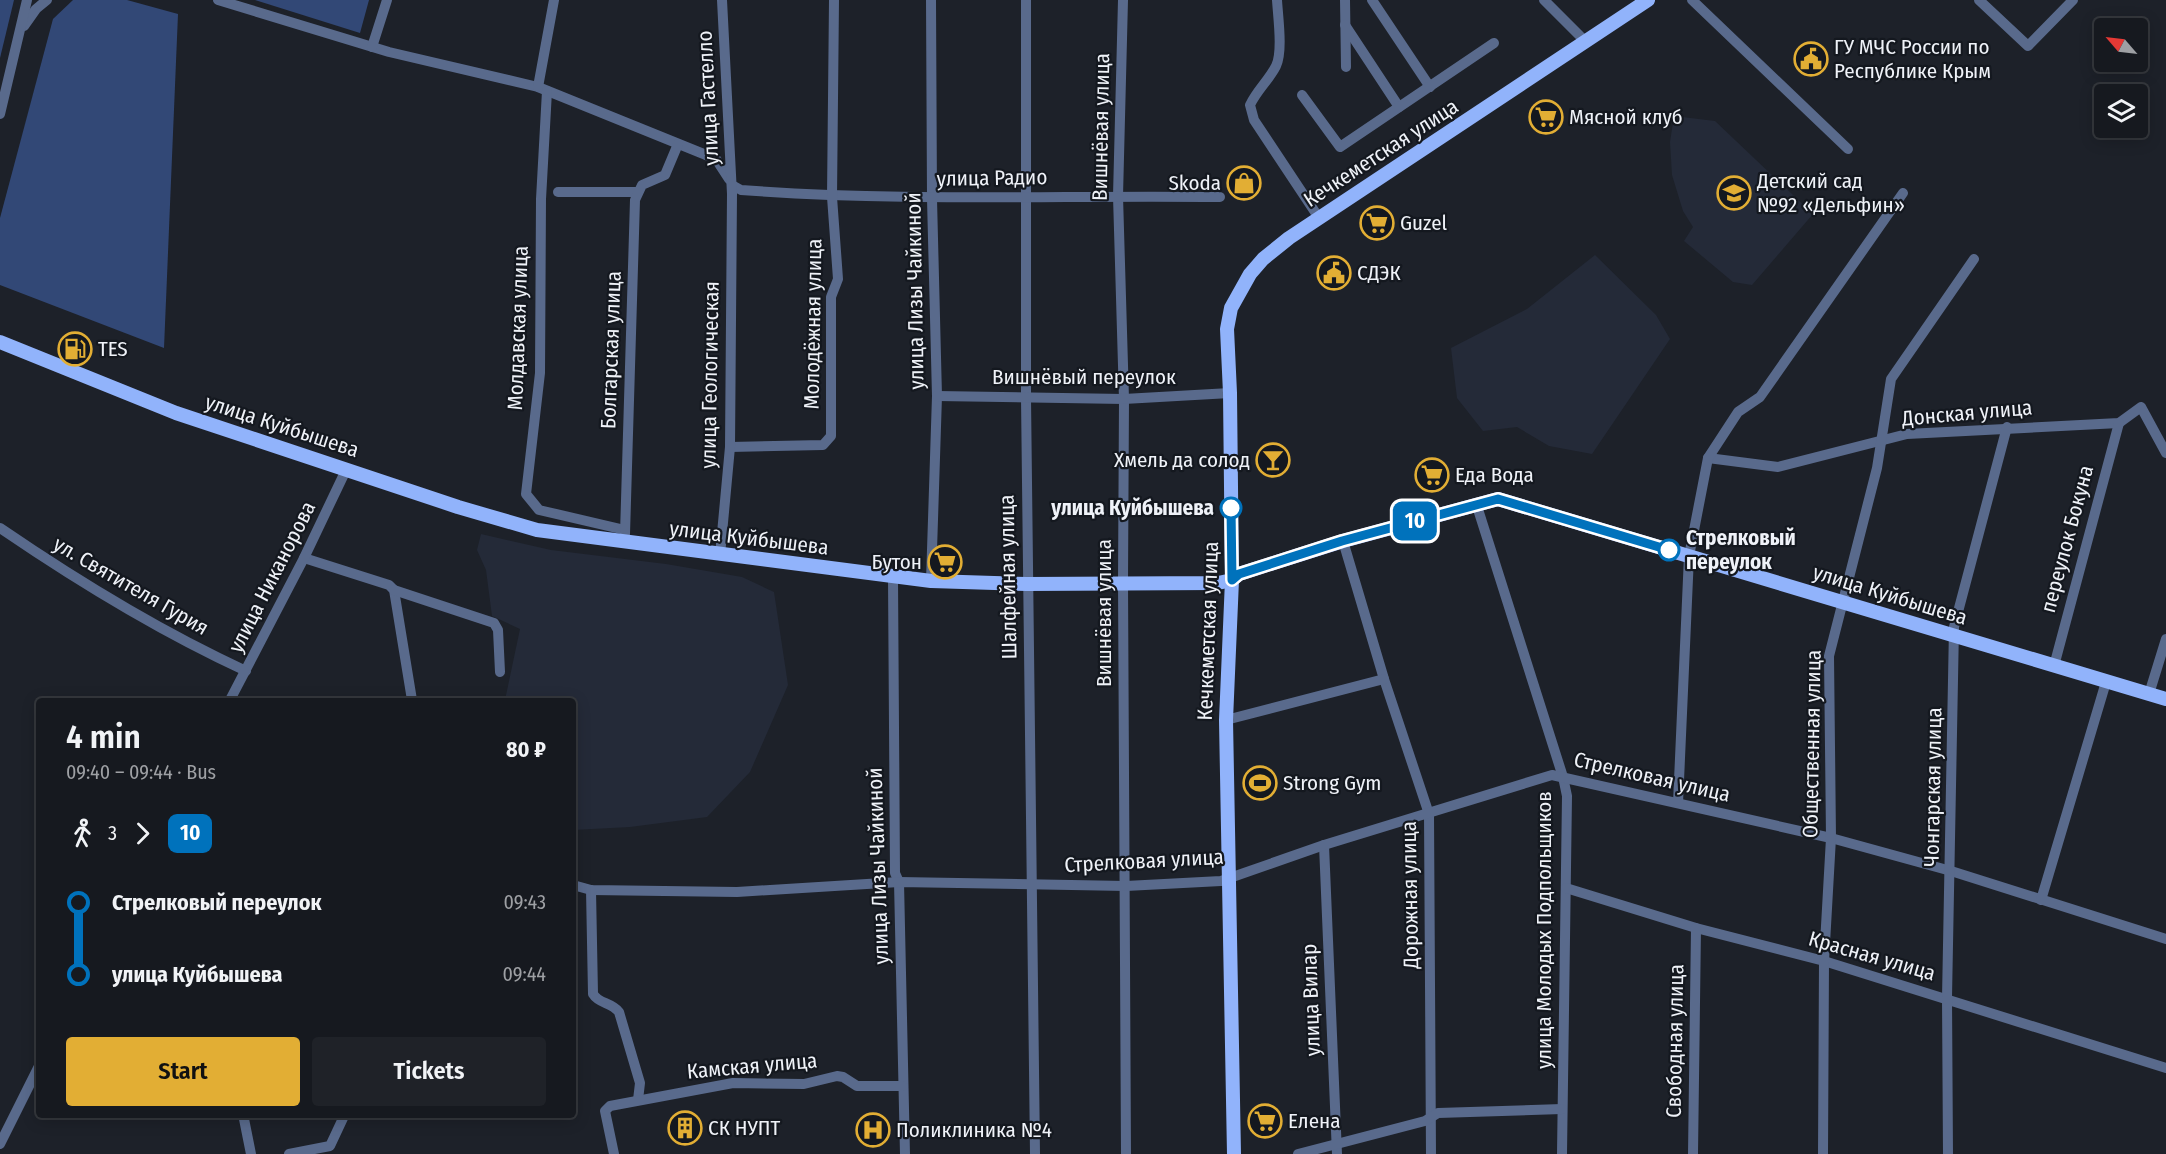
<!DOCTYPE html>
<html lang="en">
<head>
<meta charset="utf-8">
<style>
	:root { --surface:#16191f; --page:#1f2228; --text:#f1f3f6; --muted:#9ea0a4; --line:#35383d; --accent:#e2ae34 }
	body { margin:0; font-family:"Fira Sans Condensed",sans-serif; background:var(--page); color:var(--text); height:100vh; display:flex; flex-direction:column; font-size:22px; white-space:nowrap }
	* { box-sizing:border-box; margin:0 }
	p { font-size:20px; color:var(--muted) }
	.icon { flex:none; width:33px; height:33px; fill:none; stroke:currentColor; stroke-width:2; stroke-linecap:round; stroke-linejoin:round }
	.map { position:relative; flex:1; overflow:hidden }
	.panel { position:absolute; left:36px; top:698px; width:540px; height:420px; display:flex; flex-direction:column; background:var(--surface); border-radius:6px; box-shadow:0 3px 15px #0003,0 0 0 2px var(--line) }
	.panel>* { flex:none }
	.badge { padding:0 12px; border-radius:9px; font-size:21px; line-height:39px }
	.needle { width:39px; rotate:298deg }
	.controls { position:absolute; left:2094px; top:18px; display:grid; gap:12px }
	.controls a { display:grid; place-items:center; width:54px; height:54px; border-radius:6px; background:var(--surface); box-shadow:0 3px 15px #0003,0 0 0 2px var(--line); font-size:30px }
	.map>.badge { position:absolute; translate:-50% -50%; box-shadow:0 0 0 3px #fff }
	.legs { display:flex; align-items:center; gap:9px; height:66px; padding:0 30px; font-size:20px }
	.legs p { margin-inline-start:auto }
	.summary { display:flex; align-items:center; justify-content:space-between; height:102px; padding:0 30px }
	h1 { font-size:33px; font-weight:600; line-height:45px }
	.primary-button { display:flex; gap:12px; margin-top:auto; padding:12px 30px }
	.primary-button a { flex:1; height:69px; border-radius:6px; background:var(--accent); color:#111; font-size:24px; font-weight:600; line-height:69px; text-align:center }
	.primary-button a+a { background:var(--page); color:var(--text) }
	ul { padding:0 30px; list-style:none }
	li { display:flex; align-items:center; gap:21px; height:72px; font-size:22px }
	li i { display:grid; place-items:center; width:9px; height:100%; margin:0 8px; background:currentColor }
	li i::after { content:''; width:15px; height:15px; margin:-8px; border:4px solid; border-radius:50%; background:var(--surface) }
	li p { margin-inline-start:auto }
	li:first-child i { background:linear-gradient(#0000 50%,currentColor 0) }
	li:last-child i { background:linear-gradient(currentColor 50%,#0000 0) }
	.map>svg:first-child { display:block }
</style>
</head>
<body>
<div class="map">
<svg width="2166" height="1154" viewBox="0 0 2166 1154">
	<rect width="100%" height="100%" fill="#1d2129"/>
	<!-- built -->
	<g fill="#242a38">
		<path d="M1674,116l41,5 98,93 -61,71 -19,-3 -49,-41 9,-14 -10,-16 -11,-36 -2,-33z"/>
		<path d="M1595,255l61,60 14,24 -78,115 -43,-8 -32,-19 -34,4 -26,-33 -6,-50 76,-39z"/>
		<path d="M481,534l70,16 115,14 76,13 32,15 14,93 -38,87 -43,45 -77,10 -57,3v-130h-68l15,-71 -28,-13 -6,-46 -9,-20z"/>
	</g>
	<!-- green -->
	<g fill="#324876">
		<path d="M0,0h14l-14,58z"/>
		<path d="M73,0h54l51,14 -14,334 -164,-63v-67l53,-199z"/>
		<path d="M255,0h114l-9,33z"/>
	</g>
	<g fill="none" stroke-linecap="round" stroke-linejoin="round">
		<!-- minor -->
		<g stroke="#596a8c" stroke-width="10">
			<path d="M218,0l171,52 149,35 178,72 13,20"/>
			<path d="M931,0l1,199 5,197 -6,185"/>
			<path d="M1026,0v398l9,756"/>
			<path d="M1123,0l-5,196 6,203 -1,183 3,572"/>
			<path d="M1277,0c1,17 6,52 -1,66 -7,14 -19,24 -26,39l4,15 65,98"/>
			<path d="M1345,0l1,67"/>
			<path d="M1372,0l58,87"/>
			<path d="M1544,0l42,42"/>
			<path d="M1692,0l156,149"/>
			<path d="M1979,0l49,46 45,-46"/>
			<path d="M1345,25l54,82"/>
			<path d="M24,26l12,-17 11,-9"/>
			<path d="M372,47l15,-47"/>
			<path d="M538,87l16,-87"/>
			<path d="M547,91l-6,108 -1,174 -14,121 13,16 86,20"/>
			<path d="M1302,95l38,52 154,-104"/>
			<path d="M0,114l27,-114"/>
			<path d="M732,185l9,5c160,12 319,5 479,7"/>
			<path d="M558,192h79"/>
			<path d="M937,396l187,3 106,-6"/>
			<path d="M730,447l93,-2 8,-9v-139l7,-18 -6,-82 2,-197"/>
			<path d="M1708,458l70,9 129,-33 212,-11 22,-16 25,46"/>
			<path d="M1476,503l87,274 4,19 -5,358"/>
			<path d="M0,528c79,54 159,103 246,143"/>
			<path d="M625,534l10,-334 7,-15 23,-10 13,-31"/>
			<path d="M1343,541l41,138 45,135 2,340"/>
			<path d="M720,555l10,-108 2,-253 -10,-194"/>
			<path d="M304,558l85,27 5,5 18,110"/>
			<path d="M893,578l2,295 4,9 6,272"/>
			<path d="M394,590l100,33 4,7 2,42"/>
			<path d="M2054,666l65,-243"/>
			<path d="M2149,694l17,-55"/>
			<path d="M230,700l74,-142 42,-88"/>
			<path d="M1226,720l158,-41"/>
			<path d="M1678,803l11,-247 19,-98 30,-46 22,-15 143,-204"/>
			<path d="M1324,845l13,309"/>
			<path d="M573,885l18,5 146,2 162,-10 227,4 95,-5 103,-36 228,-70 279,63 120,33 215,68"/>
			<path d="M1566,888l130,40 128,33 342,107"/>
			<path d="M591,890l2,104c6,10 18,8 26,18l21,71 -2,17"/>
			<path d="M2041,900l65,-218"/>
			<path d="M243,1114l8,40"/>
			<path d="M0,1144l39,-78"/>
			<path d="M289,1154l41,-8 15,-32"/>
			<path d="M614,1154l-9,-43 5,-5 123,-23 71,1 33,-8 6,1 14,9h46"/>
			<path d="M1298,1154l127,-33 13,-8 124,-4"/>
			<path d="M1693,1154l3,-226"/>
			<path d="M1823,1154l1,-193 7,-123 -2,-182 48,-188 14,-89 83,-120"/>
			<path d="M1948,1154l-1,-156 7,-371 53,-200"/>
		</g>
		<!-- major -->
		<g stroke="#91b3fb" stroke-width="14">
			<path d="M0,342l176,71 282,94 79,23 394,51 96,3 191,-1 14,-3 7,-6 104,-33 155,-42 668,200"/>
			<path d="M1234,1154l-8,-434 6,-140 -2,-187 -3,-64 4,-21 19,-34 13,-15 26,-21 359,-238"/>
		</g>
	</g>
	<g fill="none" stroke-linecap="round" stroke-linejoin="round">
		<defs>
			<path id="line-1" d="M1231,508l1,72 7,-6 103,-33 156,-42 171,51"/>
		</defs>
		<!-- line-1 casing -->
		<use href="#line-1" stroke="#fff" stroke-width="14"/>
		<!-- line-1 -->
		<use href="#line-1" stroke="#0072bc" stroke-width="9"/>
	</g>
	<!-- icons -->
	<defs>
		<symbol id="civic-ring" viewBox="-11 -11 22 22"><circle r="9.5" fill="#14181f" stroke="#e2ae34" stroke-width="1.5"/><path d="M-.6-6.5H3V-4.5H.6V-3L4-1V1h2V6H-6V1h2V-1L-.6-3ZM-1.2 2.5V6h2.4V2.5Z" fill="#e2ae34"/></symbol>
		<symbol id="supermarket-ring" viewBox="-11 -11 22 22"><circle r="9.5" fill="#14181f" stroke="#e2ae34" stroke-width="1.5"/><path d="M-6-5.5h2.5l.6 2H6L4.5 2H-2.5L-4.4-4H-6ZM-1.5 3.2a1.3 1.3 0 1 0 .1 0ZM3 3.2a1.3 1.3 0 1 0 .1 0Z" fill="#e2ae34"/></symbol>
		<symbol id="shop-ring" viewBox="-11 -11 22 22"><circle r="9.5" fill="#14181f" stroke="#e2ae34" stroke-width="1.5"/><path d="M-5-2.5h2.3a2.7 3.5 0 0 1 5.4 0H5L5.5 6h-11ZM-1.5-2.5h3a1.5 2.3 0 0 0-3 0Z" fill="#e2ae34"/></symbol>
		<symbol id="school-ring" viewBox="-11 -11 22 22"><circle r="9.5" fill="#14181f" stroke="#e2ae34" stroke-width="1.5"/><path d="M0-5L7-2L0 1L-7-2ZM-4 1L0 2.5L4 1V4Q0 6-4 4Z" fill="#e2ae34"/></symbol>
		<symbol id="fuel-ring" viewBox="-11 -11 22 22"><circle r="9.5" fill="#14181f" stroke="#e2ae34" stroke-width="1.5"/><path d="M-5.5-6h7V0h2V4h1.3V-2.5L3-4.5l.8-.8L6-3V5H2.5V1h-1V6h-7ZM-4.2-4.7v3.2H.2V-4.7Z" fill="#e2ae34"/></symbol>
		<symbol id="bar-ring" viewBox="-11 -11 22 22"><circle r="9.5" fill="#14181f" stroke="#e2ae34" stroke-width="1.5"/><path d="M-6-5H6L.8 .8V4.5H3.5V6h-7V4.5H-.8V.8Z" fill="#e2ae34"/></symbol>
		<symbol id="stadium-ring" viewBox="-11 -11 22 22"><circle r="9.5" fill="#14181f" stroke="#e2ae34" stroke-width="1.5"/><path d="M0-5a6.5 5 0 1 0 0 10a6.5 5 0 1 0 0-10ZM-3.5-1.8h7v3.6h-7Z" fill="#e2ae34"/></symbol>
		<symbol id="building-ring" viewBox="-11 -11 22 22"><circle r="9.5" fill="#14181f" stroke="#e2ae34" stroke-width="1.5"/><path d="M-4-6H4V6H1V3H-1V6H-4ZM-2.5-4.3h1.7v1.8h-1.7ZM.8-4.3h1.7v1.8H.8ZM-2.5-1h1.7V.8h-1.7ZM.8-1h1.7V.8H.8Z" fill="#e2ae34"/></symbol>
		<symbol id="hospital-ring" viewBox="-11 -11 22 22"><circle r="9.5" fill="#14181f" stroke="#e2ae34" stroke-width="1.5"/><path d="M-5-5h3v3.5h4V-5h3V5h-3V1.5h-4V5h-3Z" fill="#e2ae34"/></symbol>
	</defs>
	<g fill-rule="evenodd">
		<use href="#civic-ring" x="1792" y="40" width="38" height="38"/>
		<use href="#supermarket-ring" x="1527" y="98" width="38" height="38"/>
		<use href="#shop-ring" x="1225" y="164" width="38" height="38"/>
		<use href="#school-ring" x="1715" y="174" width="38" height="38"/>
		<use href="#supermarket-ring" x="1358" y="204" width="38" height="38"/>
		<use href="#civic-ring" x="1315" y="254" width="38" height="38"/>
		<use href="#fuel-ring" x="56" y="330" width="38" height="38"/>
		<use href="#bar-ring" x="1254" y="441" width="38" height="38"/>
		<use href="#supermarket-ring" x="1413" y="456" width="38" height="38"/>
		<use href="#supermarket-ring" x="926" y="543" width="38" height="38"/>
		<use href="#stadium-ring" x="1241" y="764" width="38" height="38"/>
		<use href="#supermarket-ring" x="1246" y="1102" width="38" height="38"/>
		<use href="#building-ring" x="666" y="1109" width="38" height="38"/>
		<use href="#hospital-ring" x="854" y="1111" width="38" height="38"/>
	</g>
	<!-- markers -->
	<g fill="#fff" stroke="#0072bc" stroke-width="3">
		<circle cx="1231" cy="508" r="10"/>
		<circle cx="1669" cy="550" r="10"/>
	</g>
	<g text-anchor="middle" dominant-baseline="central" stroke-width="4.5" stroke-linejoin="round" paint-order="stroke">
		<!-- poi labels -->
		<g font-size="21" fill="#eff2f8" stroke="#14181f" text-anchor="start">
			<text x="1834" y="47">ГУ МЧС России по<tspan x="1834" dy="24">Республике Крым</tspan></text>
			<text x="1569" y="117">Мясной клуб</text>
			<text x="1757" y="181">Детский сад<tspan x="1757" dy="24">№92 «Дельфин»</tspan></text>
			<text x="1221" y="183" text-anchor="end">Skoda</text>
			<text x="1400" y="223">Guzel</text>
			<text x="1357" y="273">СДЭК</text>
			<text x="98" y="349">TES</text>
			<text x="1250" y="460" text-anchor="end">Хмель да солод</text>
			<text x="1455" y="475">Еда Вода</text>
			<text x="922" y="562" text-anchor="end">Бутон</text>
			<text x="1283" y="783">Strong Gym</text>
			<text x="1288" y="1121">Елена</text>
			<text x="708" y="1128">СК НУПТ</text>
			<text x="896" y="1130">Поликлиника №4</text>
		</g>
		<!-- street labels -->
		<g font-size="21" fill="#eff2f8" stroke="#14181f">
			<text transform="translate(708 98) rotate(-93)">улица Гастелло</text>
			<text transform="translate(1101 127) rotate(-89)">Вишнёвая улица</text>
			<text transform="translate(1381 153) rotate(-33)">Кечкеметская улица</text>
			<text transform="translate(992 178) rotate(-1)">улица Радио</text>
			<text transform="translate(915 291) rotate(-91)">улица Лизы Чайкиной</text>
			<text transform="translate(813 324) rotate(-89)">Молодёжная улица</text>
			<text transform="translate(518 328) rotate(-88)">Молдавская улица</text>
			<text transform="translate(611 350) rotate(-88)">Болгарская улица</text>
			<text transform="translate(710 375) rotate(-89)">улица Геологическая</text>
			<text x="1084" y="377">Вишнёвый переулок</text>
			<text transform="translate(1967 413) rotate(-5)">Донская улица</text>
			<text transform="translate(282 426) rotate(18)">улица Куйбышева</text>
			<text transform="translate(749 538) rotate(7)">улица Куйбышева</text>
			<text transform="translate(2067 539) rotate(-75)">переулок Бокуна</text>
			<text transform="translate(272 577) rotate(-63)">улица Никанорова</text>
			<text transform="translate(1008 577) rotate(-91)">Шалфейная улица</text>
			<text transform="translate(131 586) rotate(30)">ул. Святителя Гурия</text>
			<text transform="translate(1890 595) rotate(17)">улица Куйбышева</text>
			<text transform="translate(1104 613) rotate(-90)">Вишнёвая улица</text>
			<text transform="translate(1208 631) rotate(-88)">Кечкеметская улица</text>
			<text transform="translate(1812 744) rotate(-89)">Общественная улица</text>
			<text transform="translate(1652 777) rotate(13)">Стрелковая улица</text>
			<text transform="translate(1933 787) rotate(-89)">Чонгарская улица</text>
			<text transform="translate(1144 861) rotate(-3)">Стрелковая улица</text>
			<text transform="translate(878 866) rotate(-92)">улица Лизы Чайкиной</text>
			<text transform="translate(1410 895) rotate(-91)">Дорожная улица</text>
			<text transform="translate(1544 930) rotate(-90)">улица Молодых Подпольщиков</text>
			<text transform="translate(1872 956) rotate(16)">Красная улица</text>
			<text transform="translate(1311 1000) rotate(-92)">улица Вилар</text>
			<text transform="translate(1675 1041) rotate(-89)">Свободная улица</text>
			<text transform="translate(752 1066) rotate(-5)">Камская улица</text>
		</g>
		<!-- stop labels -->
		<g font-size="21" font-weight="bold" fill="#eff2f8" stroke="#14181f" text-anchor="end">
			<text x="1214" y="508">улица Куйбышева</text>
			<text x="1686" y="538" text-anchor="start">Стрелковый<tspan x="1686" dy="24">переулок</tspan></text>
		</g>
	</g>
</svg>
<div class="controls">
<a><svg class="needle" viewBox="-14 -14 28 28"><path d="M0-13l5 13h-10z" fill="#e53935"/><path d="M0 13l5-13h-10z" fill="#9ea0a4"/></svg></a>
<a><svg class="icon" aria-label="layers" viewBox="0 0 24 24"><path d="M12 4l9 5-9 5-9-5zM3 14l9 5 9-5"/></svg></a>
</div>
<b class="badge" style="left:1415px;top:521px;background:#0072bc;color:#fff">10</b>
<section class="panel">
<div class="summary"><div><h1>4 min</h1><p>09:40 – 09:44 · Bus</p></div><b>80 ₽</b></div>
<div class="legs"><svg class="icon" aria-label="walk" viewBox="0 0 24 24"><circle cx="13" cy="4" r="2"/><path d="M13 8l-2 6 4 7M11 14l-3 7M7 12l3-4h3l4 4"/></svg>3<svg class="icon" aria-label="forward" viewBox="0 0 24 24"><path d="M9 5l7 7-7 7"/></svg><b class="badge" style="background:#0072bc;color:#fff">10</b></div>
<ul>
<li><i style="color:#0072bc"></i><b>Стрелковый переулок</b><p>09:43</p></li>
<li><i style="color:#0072bc"></i><b>улица Куйбышева</b><p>09:44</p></li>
</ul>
<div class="primary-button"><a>Start</a><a>Tickets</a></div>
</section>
</div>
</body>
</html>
